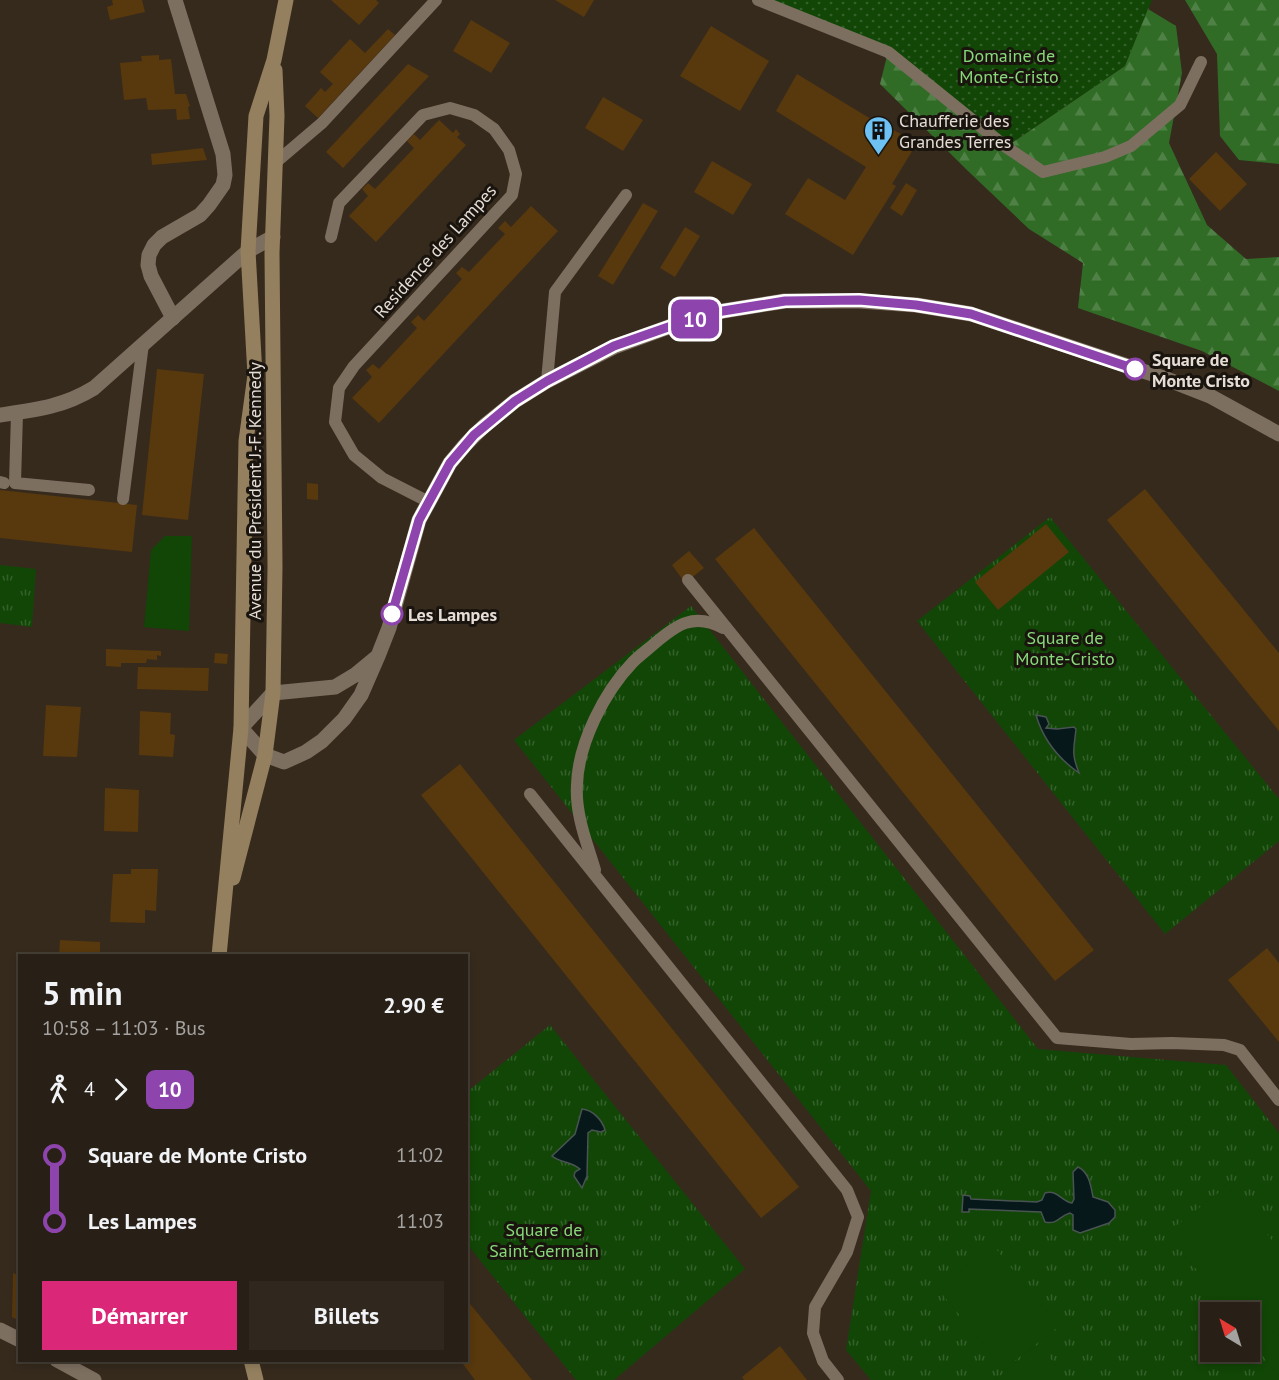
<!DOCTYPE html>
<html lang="fr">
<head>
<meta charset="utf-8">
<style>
	:root { --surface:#282016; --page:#30281f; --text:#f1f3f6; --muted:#a5a3a1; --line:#443e35; --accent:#db2777 }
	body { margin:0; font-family:"PT Sans",sans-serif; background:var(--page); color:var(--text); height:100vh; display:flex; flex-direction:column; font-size:22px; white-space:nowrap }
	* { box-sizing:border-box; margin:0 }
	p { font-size:20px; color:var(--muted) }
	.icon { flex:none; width:33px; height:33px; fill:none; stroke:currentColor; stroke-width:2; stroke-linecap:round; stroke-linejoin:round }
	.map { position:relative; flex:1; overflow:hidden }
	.drawer { position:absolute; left:18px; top:954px; width:450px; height:408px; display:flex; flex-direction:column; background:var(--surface); border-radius:0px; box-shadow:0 3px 9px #0003,0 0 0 2px var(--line) }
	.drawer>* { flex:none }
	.badge { padding:0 12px; border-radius:9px; font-size:21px; line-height:39px }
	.needle { width:39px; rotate:322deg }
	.fabs { position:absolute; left:1200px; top:1302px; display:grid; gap:12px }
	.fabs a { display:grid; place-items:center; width:60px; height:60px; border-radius:0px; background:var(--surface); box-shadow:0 3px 9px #0003,0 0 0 2px var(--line); font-size:30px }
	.map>.badge { position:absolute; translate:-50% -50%; box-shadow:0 0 0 3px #fff }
	.legs { display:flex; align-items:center; gap:9px; height:66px; padding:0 24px; font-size:20px }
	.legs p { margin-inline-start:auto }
	.overview { display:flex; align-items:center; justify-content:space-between; height:102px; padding:0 24px }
	h1 { font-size:33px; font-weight:700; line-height:45px }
	.primary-button { display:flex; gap:12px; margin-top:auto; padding:12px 24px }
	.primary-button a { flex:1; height:69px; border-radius:0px; background:var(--accent); color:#fff; font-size:24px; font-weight:700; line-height:69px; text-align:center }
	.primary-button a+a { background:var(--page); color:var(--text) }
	ul { padding:0 24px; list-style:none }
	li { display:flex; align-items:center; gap:21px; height:66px; font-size:22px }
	li i { display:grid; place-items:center; width:9px; height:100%; margin:0 8px; background:currentColor }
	li i::after { content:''; width:15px; height:15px; margin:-8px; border:4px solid; border-radius:50%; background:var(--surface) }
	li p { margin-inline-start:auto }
	li:first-child i { background:linear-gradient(#0000 50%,currentColor 0) }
	li:last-child i { background:linear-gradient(currentColor 50%,#0000 0) }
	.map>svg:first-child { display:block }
</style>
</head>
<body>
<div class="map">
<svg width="1279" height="1380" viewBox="0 0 1279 1380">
	<defs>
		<pattern id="grass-dots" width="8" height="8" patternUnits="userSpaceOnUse" patternTransform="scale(1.5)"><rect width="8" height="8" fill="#114606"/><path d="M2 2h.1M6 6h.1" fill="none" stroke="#34602a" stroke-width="1.8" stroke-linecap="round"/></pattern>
		<pattern id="forest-firs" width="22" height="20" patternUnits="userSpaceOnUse" patternTransform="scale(1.5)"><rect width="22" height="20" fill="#316c27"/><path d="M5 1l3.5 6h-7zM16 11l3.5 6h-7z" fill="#4f8146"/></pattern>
		<pattern id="park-tufts" width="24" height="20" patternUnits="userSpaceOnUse" patternTransform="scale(1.5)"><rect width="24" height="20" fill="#114606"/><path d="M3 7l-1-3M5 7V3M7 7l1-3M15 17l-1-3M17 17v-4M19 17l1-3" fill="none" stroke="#34602a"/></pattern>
	</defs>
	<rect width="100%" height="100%" fill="#362a1d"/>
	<!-- grass -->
	<path fill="url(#grass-dots)" d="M758,0h394l-27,66 -119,81 -118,-95z"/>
	<!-- forest -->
	<g fill="url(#forest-firs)">
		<path d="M1185,0h94v164l-40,-4 -19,-24 -3,-82z"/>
		<path d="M1148,9l28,17 6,47 -13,70 38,82 39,34 33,-2v134l-77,-40 -124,-43 5,-45 -54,-34 -61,-58 -88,-87 8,-32 118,95 119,-81z"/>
	</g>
	<!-- park -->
	<g fill="url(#park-tufts)" fill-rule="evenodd">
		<path d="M1050,517l229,282v42l-114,93 -248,-313z"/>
		<path d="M0,565l36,4 -4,58 -32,-4z"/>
		<path d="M691,606l347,443 188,16 53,68v247h-408l-25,-30 25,-159 -357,-451zM1210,1312h40v40h-40z"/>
		<path d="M550,1025l195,244 -131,111h-38l-109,-136v-152z"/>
	</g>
	<!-- pitch -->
	<g fill="#114606">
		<path d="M165,536h27l-3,95 -45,-4 7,-77z"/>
		<path d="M1227,1186l52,63v79l-21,17 -8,-10v-23h-19l-64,-79z"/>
		<path d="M993,1245l65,82 -54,42 -66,-80z"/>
		<path d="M1279,1333v43l-21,-26z"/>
		<path d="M1039,1344l28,36h-72z"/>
	</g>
	<!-- water -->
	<g fill="#06181a" stroke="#495352" stroke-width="1.5">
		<path d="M1036,715l10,2 3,7 -3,4 11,1 17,-2 2,2c-2,20 -5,24 3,44 -20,-14 -36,-34 -43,-58z"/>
		<path d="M582,1109c11,1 20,11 23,21l-4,2 -9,-2 -4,3 -1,43 -5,12 -8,-12 1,-4 5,-3c-9,-8 -20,-6 -28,-13l23,-22z"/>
		<path d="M1078,1167c11,5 13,19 15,30l15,5 7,8v7l-6,6 -29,10 -7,-3v-15l-3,-2c-11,3 -12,12 -25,9l-4,-10 -72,-3v3h-7l1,-17 7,1 1,3 66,3 5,-2 3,-7c12,-4 16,8 27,10l2,-4 -1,-27z"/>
	</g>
	<!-- building -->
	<g fill="#58380d">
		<path d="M112,0h30l3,12 -35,8 -3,-13 6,-2z"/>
		<path d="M331,0h45l3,3 -20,22z"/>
		<path d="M555,0h39l-10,17z"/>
		<path d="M471,20l39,23 -19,30 -38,-22z"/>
		<path d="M711,26l58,35 -29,50 -60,-35z"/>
		<path d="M388,29l7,6 -77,83 -13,-12 16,-18 4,4 8,-8 -13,-12 30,-33 15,14z"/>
		<path d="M159,55v5l12,-1 4,35h11l4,12 -2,1 2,12 -13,1 -1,-11 -28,1 -2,-12 -22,2 -4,-37 22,-2 -1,-5z"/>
		<path d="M408,64l21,12 -86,92 -17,-16z"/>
		<path d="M797,74l92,56 1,-2 27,15 -25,41 4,2 -43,69 -68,-41 23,-36 37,22 21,-33 -90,-56z"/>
		<path d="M603,97l40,23 -20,31 -38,-23z"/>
		<path d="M439,120l14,13 3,-4 4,5 -3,3 9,8 -90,97 -27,-26 19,-20 -6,-7 6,-6 7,6 39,-41 -7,-7 7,-7 6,6z"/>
		<path d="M203,148l4,12 -55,5 -1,-11z"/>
		<path d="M1216,152l31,32 -27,27 -31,-32z"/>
		<path d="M712,161l40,23 -19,31 -39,-23z"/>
		<path d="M906,183l11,7 -15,26 -12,-8z"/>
		<path d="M643,203l15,8 -45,74 -15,-9z"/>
		<path d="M531,206l27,25 -179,192 -27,-25 20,-21 -6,-7 7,-6 6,5 38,-41 -6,-6 7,-7 6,6 38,-42 -6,-6 6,-6 7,5 36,-38 -7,-6 7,-7 6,6z"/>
		<path d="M685,227l15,9 -25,41 -15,-9z"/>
		<path d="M157,369l47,5 -16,146 -46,-5z"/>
		<path d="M307,483l11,1v16l-11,-1z"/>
		<path d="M1145,489l134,164v78l-172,-211z"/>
		<path d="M0,490l137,15 -5,47 -132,-14z"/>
		<path d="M1046,524l23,28 -71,58 -23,-28z"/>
		<path d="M754,528l340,422 -39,31 -340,-422z"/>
		<path d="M689,551l15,17 -19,15 -13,-18z"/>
		<path d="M106,649l55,2v5l-4,-1v5l-10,-1 -1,4h-25v4l-15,-1z"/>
		<path d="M215,653l13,1 -1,10 -13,-1z"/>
		<path d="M138,667l71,1 -1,23 -71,-2z"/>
		<path d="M46,705l35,2 -4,50 -34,-1z"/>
		<path d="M140,711l31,2 -1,21 5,1 -2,22 -34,-2z"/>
		<path d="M460,764l339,423 -38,31 -340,-423z"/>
		<path d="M105,788l34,2 -1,42 -34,-1z"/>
		<path d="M131,869h27l-2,42 -11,-1v13l-35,-1 3,-48h18z"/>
		<path d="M60,940l40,2v14h-41z"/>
		<path d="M1267,948l12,15v79l-51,-62z"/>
		<path d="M13,1273l7,3v45l-8,-4z"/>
		<path d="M466,1299l49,60 17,21h-57l-15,-20h6z"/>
		<path d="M780,1346l27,34h-63l-2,-3z"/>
	</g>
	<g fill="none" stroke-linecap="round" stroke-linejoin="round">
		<!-- service -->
		<g stroke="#7d6f60" stroke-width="12">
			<path d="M758,0l130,52 118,95 37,25 62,-15 26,-11 49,-41 21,-43"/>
			<path d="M275,163l47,-40 114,-123"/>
			<path d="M331,237l8,-34 84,-88 27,-7 24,7 20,14 15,21 7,24 -4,21 -158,171 -15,22 -4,34 19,33 28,23 47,24"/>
			<path d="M547,381l8,-89 71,-97"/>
			<path d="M17,413l-2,70 74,7"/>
			<path d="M0,482l4,1"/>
			<path d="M123,499l20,-155"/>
			<path d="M688,580l369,458 74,6 41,-1 52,2 16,5 39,50"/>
			<path d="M530,794l317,396 11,27 -11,35 -32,55 -2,26 10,28 15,19"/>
			<path d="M595,870c-8,-27 -20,-56 -18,-85 1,-41 27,-93 56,-123 6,-6 14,-12 21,-18 22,-19 40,-32 69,-16"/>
		</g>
		<!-- minor -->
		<g stroke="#7d6f60" stroke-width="15">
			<path d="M173,318l-22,-42 -3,-11 1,-10 5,-10 8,-8 38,-22 9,-10 14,-20 2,-10 -2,-21 -48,-154"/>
			<path d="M0,415c35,-5 63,-8 94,-27l154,-137 25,-14"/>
			<path d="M0,1330l20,10"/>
			<path d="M57,1360l37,20"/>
		</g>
		<!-- tertiary -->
		<path stroke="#7d6f60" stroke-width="15" d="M378,656l-23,19 -20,12 -62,6 -32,35 24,27 19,7 22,-10 16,-11 22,-22 17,-24 17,-39 11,-28 30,-108 31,-57 15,-18 19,-19 31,-25 32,-20 67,-34 60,-22 49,-14 62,-10h74l57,4 55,9 193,64 46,18 69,38"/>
		<!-- secondary -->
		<g stroke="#94805f" stroke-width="15">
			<path d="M233,878l32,-123 8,-62 2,-126 -3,-314 5,-137 -2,-46"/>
			<path d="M219,956l22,-228 5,-287 9,-66 -7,-124 8,-135 18,-56 12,-60"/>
			<path d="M251,1360l5,20"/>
		</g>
	</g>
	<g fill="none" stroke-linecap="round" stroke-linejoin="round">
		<defs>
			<path id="line-1" d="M392,614l27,-94 31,-57 24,-28 41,-34 32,-20 67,-35 60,-21 49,-14 62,-10 74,-1 57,5 55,9 164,55"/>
		</defs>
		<!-- line-1 casing -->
		<use href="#line-1" stroke="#fff" stroke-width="14"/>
		<!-- line-1 -->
		<use href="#line-1" stroke="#8e44ad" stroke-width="9"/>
	</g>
	<!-- icons -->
	<defs>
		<symbol id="building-pin" viewBox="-11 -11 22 30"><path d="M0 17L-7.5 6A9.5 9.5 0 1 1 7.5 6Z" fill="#6ec2f3" stroke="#19140e"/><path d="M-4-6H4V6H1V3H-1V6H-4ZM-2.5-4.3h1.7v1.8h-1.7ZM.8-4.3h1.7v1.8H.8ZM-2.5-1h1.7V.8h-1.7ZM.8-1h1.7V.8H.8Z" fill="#111"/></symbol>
	</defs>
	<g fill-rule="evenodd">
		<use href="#building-pin" x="862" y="114" width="33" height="45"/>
	</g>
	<!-- markers -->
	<g fill="#fff" stroke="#8e44ad" stroke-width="3">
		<circle cx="1135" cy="369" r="10"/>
		<circle cx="392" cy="614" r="10"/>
	</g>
	<g text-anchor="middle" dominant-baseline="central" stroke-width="6" stroke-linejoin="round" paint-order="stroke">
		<!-- park labels -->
		<g font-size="18" fill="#89d97b" stroke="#19140e">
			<text x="1009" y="55">Domaine de<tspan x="1009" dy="21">Monte-Cristo</tspan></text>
			<text x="1065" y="637">Square de<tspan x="1065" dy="21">Monte-Cristo</tspan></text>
			<text x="544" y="1229">Square de<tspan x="544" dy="21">Saint-Germain</tspan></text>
		</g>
		<!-- poi labels -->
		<g font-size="18" fill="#e6ded6" stroke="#19140e" text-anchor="start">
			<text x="899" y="120">Chaufferie des<tspan x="899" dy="21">Grandes Terres</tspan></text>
		</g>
		<!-- street labels -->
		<g font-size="18" fill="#e6ded6" stroke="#19140e">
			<text transform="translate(435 251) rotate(-48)">Residence des Lampes</text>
			<text transform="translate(254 491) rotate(-90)">Avenue du Président J.-F. Kennedy</text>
		</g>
		<!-- stop labels -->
		<g font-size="18" font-weight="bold" fill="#e6ded6" stroke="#19140e" text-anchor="start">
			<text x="1152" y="359">Square de<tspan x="1152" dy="21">Monte Cristo</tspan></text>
			<text x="408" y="614">Les Lampes</text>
		</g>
	</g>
</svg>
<div class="fabs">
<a><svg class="needle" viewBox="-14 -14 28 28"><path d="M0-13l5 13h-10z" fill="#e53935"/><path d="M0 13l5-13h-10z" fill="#a5a3a1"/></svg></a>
</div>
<b class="badge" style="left:695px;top:319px;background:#8e44ad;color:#fff">10</b>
<section class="drawer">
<div class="overview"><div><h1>5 min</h1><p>10:58 – 11:03 · Bus</p></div><b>2.90 €</b></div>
<div class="legs"><svg class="icon" aria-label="walk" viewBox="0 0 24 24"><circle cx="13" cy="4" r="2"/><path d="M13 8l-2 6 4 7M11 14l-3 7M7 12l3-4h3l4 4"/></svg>4<svg class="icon" aria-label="forward" viewBox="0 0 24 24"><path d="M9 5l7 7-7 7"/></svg><b class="badge" style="background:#8e44ad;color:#fff">10</b></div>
<ul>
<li><i style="color:#8e44ad"></i><b>Square de Monte Cristo</b><p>11:02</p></li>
<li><i style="color:#8e44ad"></i><b>Les Lampes</b><p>11:03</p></li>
</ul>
<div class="primary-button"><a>Démarrer</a><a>Billets</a></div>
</section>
</div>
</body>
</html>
